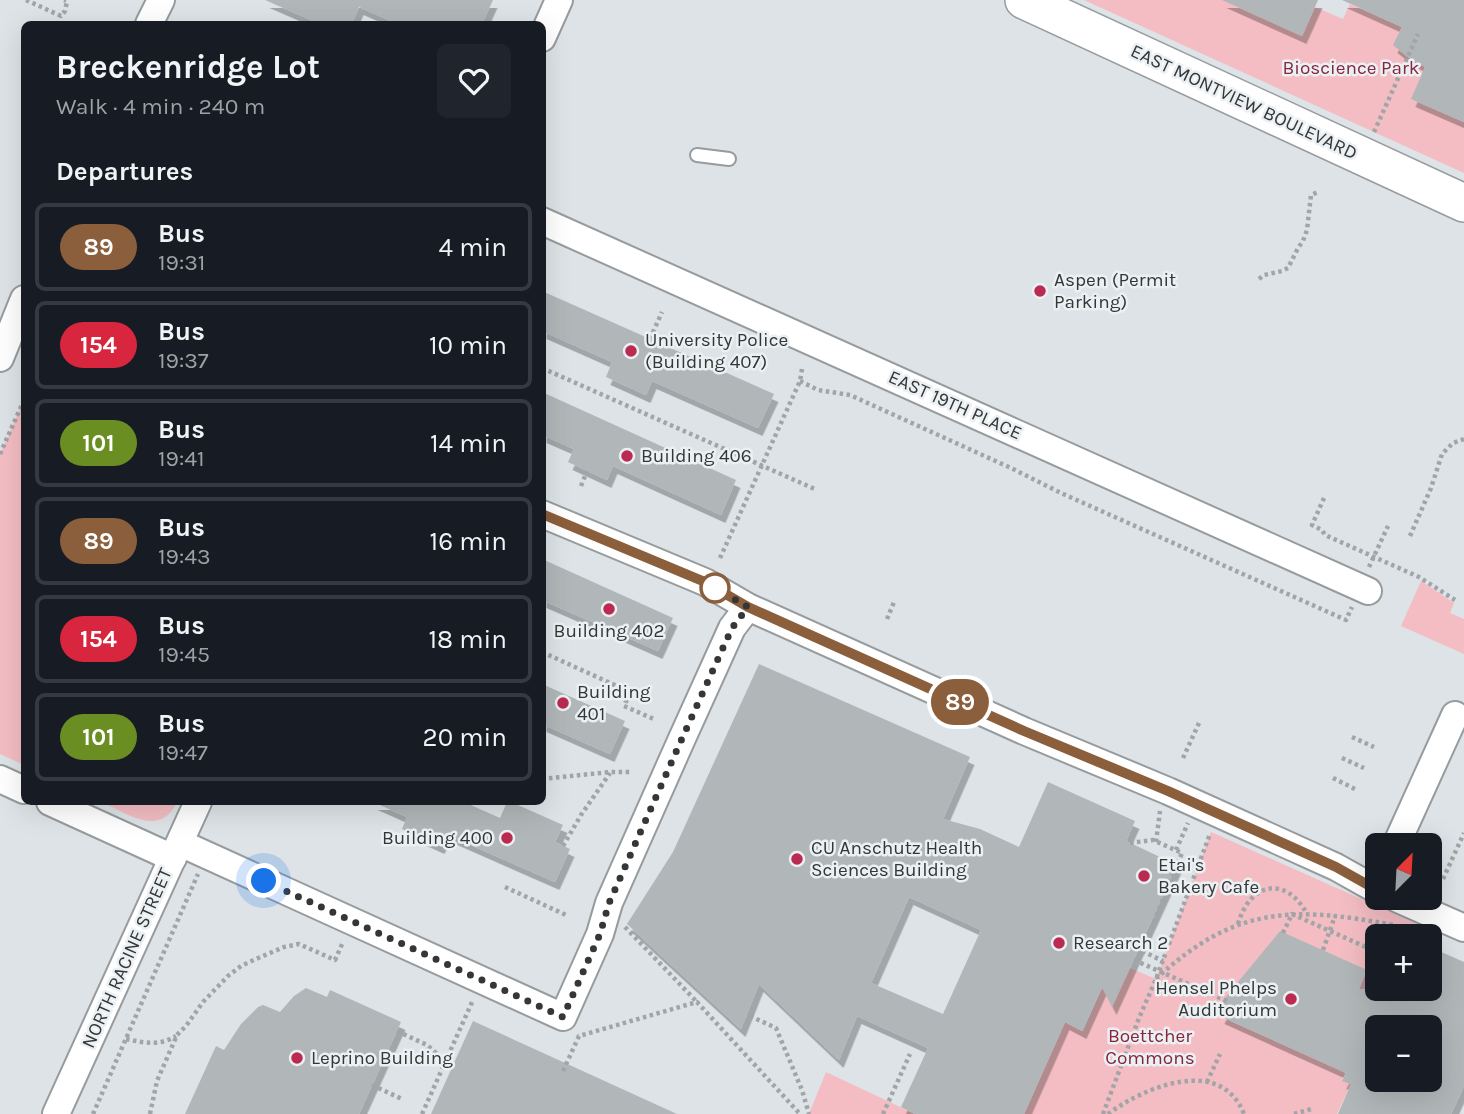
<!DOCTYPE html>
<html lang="en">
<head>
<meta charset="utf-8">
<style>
	:root { --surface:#171b24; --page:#20242c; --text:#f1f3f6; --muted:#9ea1a6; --line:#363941 }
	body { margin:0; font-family:Karla,sans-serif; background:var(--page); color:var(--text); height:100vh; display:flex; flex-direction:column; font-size:26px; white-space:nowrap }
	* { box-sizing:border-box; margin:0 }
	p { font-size:23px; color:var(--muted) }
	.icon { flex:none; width:38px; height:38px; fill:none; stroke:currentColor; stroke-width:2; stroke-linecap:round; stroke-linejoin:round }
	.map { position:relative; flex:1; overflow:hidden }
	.details { position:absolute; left:21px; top:21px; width:525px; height:784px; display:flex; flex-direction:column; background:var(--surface); border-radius:10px; box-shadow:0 7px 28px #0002 }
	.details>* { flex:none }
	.badge { padding:0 14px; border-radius:23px; font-size:24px; line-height:46px }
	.needle { width:46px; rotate:24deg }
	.buttons { position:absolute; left:1365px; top:833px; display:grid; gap:14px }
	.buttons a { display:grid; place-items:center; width:77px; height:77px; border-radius:10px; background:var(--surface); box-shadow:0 7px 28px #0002; font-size:35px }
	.you { position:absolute; width:35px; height:35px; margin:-18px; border:5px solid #fff; border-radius:50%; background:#1a73e8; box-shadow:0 0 0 10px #1a73e833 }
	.map>.badge { position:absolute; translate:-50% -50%; box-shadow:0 0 0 4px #fff }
	h2 { padding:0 35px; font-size:26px; line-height:63px }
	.round { display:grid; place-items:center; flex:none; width:74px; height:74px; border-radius:10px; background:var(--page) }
	.head { display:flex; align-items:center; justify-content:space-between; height:119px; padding:0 35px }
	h1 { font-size:33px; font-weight:700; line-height:52px }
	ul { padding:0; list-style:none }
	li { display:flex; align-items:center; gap:21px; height:88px; margin:0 14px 10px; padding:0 21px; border:4px solid var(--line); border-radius:10px }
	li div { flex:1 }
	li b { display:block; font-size:26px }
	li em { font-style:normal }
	li .badge { min-width:77px; font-weight:700; text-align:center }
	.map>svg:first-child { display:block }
</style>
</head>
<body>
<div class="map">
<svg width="1464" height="1114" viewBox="0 0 1464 1114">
	<defs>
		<filter id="shadow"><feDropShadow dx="4.5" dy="8" stdDeviation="0" flood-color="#0004"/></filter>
	</defs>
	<rect width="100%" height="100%" fill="#dde3e6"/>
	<!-- green -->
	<g fill="#f3bdc3">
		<path d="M1084,0h138l93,7 28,12 7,-15 52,23 -8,18 32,21 -14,33 52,23v51z"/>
		<path d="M24,400v365l-24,-11v-300z"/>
		<path d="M1421,581l33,22 -4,10 14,6v35l-63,-28z"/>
		<path d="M102,802h75c-17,36 -49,12 -75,0z"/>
		<path d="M1211,832l213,95 -4,9h-43v53h17l-14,29 -148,-29 -11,28 104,46 24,1 -7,16 9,4 -14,30h-313l41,-92 18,9 26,-58 15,7 6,-12 26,11z"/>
		<path d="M826,1072l89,42h-106z"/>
	</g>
	<!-- building -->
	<g fill="#b1b6b9" fill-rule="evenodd" filter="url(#shadow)">
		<path d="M265,0h228l-11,24h-84l-39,-17 -7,17h-32z"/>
		<path d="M1222,0h96l-16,36z"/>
		<path d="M1342,0h122v122l-53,-23 14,-32 -17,-10 -15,-12 9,-18z"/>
		<path d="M542,291l232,103 -16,34 -106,-47 -6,14 -40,-18 6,-15 -70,-31z"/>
		<path d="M542,392l194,88 -15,35 -108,-49 -6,14 -39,-18 6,-13 -32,-14z"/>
		<path d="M542,559l131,59 -15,33 -116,-51z"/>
		<path d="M759,664l211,93 -27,62 37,10 39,18 29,-65 87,39 -9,20 51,24 -65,142 -10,-20 -20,44 -17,-9 -41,92h-109l-14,-7 27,-59 -71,-32 -18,44 -80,-76 -18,45 -114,-105 46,-72zM909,897l72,33 -38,84 -72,-31z"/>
		<path d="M542,684l83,37 -15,33 -68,-30z"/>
		<path d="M373,802h91l36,16 7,-16h4l52,23 -8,17 15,7 -15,33 -109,-48 -6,12 -38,-17 5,-12z"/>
		<path d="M1280,931l87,39 -8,19h71v-42l34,15v124l-13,28h-113l13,-30 -9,-3 4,-8 -126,-57 5,-10 -5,-2zM1377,1027h53v53h-53z"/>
		<path d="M306,988l21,9 3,-7 71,32 -42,92h-174l31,-68 8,4 17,-26 17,-17 5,-2 17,7 14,-16z"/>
		<path d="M473,1021l204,93h-246z"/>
	</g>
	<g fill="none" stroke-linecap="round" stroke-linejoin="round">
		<defs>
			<path id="lane" d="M697,155l32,4"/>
			<g id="street">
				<path d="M149,24l12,-24"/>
				<path d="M542,38l17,-38"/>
				<path d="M542,221l826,370"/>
				<path d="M0,358l24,-59"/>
				<path d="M542,514l163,68 43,25 276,124 144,60 168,76 41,23"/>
				<path d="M0,779l24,11"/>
				<path d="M50,802l123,56"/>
				<path d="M180,843l383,174 37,-83 9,-31 71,-160 52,-115 16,-21"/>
				<path d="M1396,845l59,-130"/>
				<path d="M1396,898l68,30"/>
				<path d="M56,1114l142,-312"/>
			</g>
			<path id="secondary" d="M1024,0l440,203"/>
		</defs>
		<!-- lane casing -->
		<use href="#lane" stroke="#969b9e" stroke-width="16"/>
		<!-- street casing -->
		<use href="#street" stroke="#969b9e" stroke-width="30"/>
		<!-- secondary casing -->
		<use href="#secondary" stroke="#969b9e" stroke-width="40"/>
		<!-- path -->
		<g stroke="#a1a5a7" stroke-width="4.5" stroke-dasharray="3.5 3.5" stroke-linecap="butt">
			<path d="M26,0l35,16 4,-5 2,-10 -3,-1"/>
			<path d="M304,24l3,-5"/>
			<path d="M1374,132l44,-98"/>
			<path d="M1259,279l5,-4 18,-4 6,-3 10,-20 5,-7 4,-11 4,-35 7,-3"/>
			<path d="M650,339l12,-27"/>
			<path d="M542,368l275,122"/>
			<path d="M800,381l18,9 32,5 161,73 50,25 285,127 6,-13"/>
			<path d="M0,454l24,-54"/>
			<path d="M581,486l6,-15"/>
			<path d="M1324,498l-12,27 10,5 3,5 94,42 36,23"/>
			<path d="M1410,536l21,-48 11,-34 11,-11 11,-4"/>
			<path d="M720,558l80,-177 2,-12"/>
			<path d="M1369,567l19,-41"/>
			<path d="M887,619l7,-17"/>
			<path d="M542,652l88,40 -6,14 32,14"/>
			<path d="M1352,737l22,10"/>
			<path d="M1183,758l16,-35"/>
			<path d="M1342,758l22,10"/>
			<path d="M1333,778l22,11"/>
			<path d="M542,779l68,-7h22"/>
			<path d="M1156,842l4,-31"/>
			<path d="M1130,843l23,-3 29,13 -40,98 21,10"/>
			<path d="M563,846l18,-31 29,-42"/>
			<path d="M1176,850l12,-27"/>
			<path d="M1443,879l21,-46"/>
			<path d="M505,887l61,28"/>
			<path d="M1238,924c12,-42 48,-49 69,-10"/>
			<path d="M625,927l72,75"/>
			<path d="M1283,933l9,-19 85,38"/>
			<path d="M1323,950l12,-34"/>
			<path d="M1156,979c78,-73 137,-73 237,-54"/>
			<path d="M750,1016l26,12 26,62 7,24"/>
			<path d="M397,1031l30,14 18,16 8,3"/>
			<path d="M126,1039c18,4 34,7 50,-3"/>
			<path d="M563,1071l16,-35 118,-34 103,112"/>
			<path d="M1207,1082l13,-28"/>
			<path d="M372,1085l30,14"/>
			<path d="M93,1114l105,-240"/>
			<path d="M150,1114l7,-33 20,-46 9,-9 17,-24 25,-26 13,-10 15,-7 28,-12 15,-3 36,16 8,-18"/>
			<path d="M422,1114l51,-114"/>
			<path d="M883,1114l27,-60"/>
			<path d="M1103,1114l36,-96 17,-39 54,-145"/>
			<path d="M1108,1114c36,-27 113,-59 136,0"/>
			<path d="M1294,1114l17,-5"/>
		</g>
		<!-- lane -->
		<use href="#lane" stroke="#fff" stroke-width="12"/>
		<!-- street -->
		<use href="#street" stroke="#fff" stroke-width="26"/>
		<!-- secondary -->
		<use href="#secondary" stroke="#fff" stroke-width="37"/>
		<!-- path-bridge -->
		<path stroke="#a1a5a7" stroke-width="4.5" stroke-dasharray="3.5 3.5" stroke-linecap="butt" d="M1134,960l93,41"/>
	</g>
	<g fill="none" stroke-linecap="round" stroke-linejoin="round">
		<defs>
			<path id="line" d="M542,514l163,68 43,25 276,124 144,60 168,76 41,23"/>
		</defs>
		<!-- line casing -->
		<use href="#line" stroke="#fff" stroke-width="16"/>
		<!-- line -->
		<use href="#line" stroke="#8b5e3c" stroke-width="10"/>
		<!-- walk -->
		<path stroke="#343637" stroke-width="7" stroke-dasharray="0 12.6" d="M264,881l299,136 37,-83 9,-31 71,-160 52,-115 16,-21 -43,-25 10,6"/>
	</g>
	<!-- markers -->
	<g fill="#ba2a51" stroke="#ebf0f3" stroke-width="2.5">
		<circle cx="1040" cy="291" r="7"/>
		<circle cx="631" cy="351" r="7"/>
		<circle cx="627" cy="456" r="7"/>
		<circle cx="609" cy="609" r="7"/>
		<circle cx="563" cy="703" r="7"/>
		<circle cx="507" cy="838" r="7"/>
		<circle cx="797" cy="859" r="7"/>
		<circle cx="1144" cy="876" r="7"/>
		<circle cx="1059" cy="943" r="7"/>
		<circle cx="1291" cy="999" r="7"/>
		<circle cx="297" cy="1058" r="7"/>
	</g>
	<circle fill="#fff" stroke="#8b5e3c" stroke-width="3.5" cx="715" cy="588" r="14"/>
	<g text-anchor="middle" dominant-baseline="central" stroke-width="5" stroke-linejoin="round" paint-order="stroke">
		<!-- park labels -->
		<g font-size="19" fill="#86253d" stroke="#ebf0f3">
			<text x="1351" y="68">Bioscience Park</text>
			<text x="1150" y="1036">Boettcher<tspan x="1150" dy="22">Commons</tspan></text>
		</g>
		<!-- street labels -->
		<g font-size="19" fill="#343637" stroke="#ebf0f3">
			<text transform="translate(1244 102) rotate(25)">EAST MONTVIEW BOULEVARD</text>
			<text transform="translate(955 405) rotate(24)">EAST 19TH PLACE</text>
			<text transform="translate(127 958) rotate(-66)">NORTH RACINE STREET</text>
		</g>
		<!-- poi labels -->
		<g font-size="19" fill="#343637" stroke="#ebf0f3" text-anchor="start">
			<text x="1054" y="280">Aspen (Permit<tspan x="1054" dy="22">Parking)</tspan></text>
			<text x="645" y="340">University Police<tspan x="645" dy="22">(Building 407)</tspan></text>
			<text x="641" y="456">Building 406</text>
			<text x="609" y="631" text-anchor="middle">Building 402</text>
			<text x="577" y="692">Building<tspan x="577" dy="22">401</tspan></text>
			<text x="493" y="838" text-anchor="end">Building 400</text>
			<text x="811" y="848">CU Anschutz Health<tspan x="811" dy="22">Sciences Building</tspan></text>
			<text x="1158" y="865">Etai's<tspan x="1158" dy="22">Bakery Cafe</tspan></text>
			<text x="1073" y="943">Research 2</text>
			<text x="1277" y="988" text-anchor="end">Hensel Phelps<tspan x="1277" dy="22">Auditorium</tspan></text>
			<text x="311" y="1058">Leprino Building</text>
		</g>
	</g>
</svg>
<div class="buttons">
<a><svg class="needle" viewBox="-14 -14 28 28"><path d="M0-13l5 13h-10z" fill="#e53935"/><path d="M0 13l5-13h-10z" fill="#9ea1a6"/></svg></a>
<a>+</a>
<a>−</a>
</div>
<div class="you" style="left:264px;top:881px"></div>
<b class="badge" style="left:960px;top:702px;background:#8b5e3c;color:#fff">89</b>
<section class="details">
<div class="head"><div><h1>Breckenridge Lot</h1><p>Walk · 4 min · 240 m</p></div><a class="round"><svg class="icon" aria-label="heart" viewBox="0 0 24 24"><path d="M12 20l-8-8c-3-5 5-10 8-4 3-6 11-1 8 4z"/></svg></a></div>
<h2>Departures</h2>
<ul>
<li><span class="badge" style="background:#8b5e3c;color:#fff">89</span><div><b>Bus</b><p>19:31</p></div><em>4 min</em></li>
<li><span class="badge" style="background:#d7263d;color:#fff">154</span><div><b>Bus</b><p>19:37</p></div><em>10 min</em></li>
<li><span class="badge" style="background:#6b8e23;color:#fff">101</span><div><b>Bus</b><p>19:41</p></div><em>14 min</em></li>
<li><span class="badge" style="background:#8b5e3c;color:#fff">89</span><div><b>Bus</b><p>19:43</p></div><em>16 min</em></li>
<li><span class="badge" style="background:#d7263d;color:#fff">154</span><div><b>Bus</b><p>19:45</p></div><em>18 min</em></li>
<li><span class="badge" style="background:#6b8e23;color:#fff">101</span><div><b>Bus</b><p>19:47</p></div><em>20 min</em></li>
</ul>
</section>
</div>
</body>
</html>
